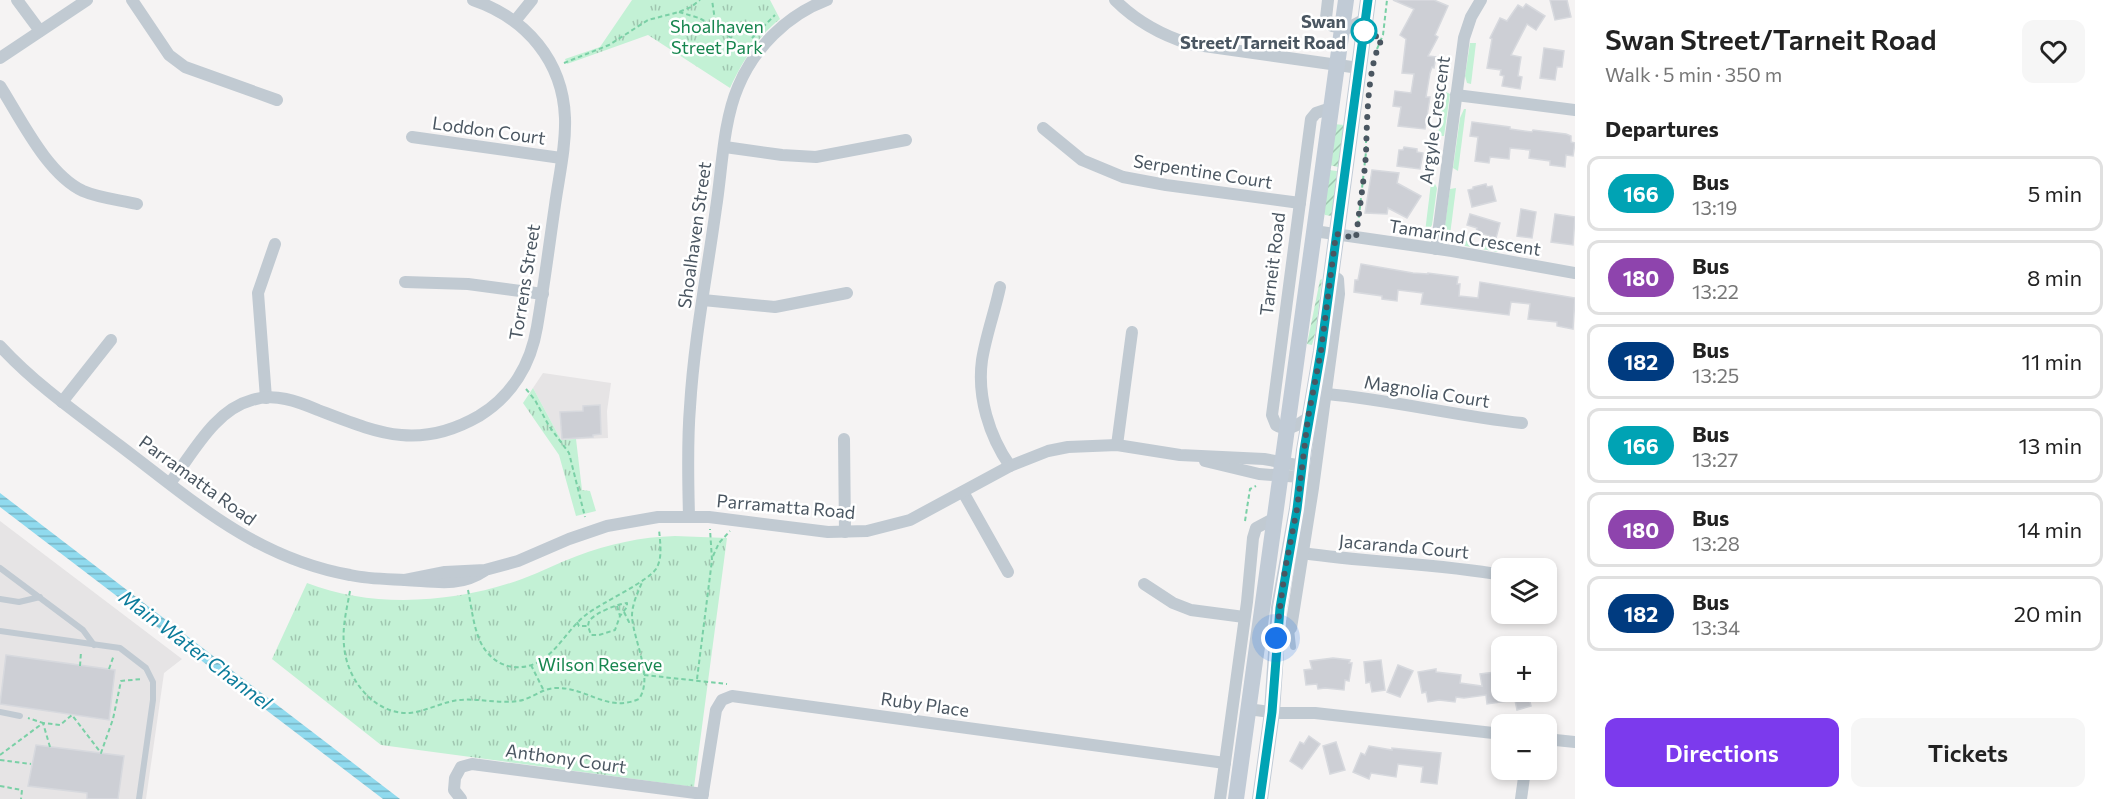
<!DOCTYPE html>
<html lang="en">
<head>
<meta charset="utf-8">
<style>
	:root { --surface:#fff; --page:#f6f6f6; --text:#222; --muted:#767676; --line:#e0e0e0; --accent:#7c3aed }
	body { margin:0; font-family:Commissioner,sans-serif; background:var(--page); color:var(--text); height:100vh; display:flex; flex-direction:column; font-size:22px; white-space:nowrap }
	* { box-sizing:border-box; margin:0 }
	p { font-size:20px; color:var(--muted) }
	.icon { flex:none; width:33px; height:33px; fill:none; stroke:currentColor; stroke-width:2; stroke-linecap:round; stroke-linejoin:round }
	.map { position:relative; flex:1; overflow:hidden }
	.drawer { display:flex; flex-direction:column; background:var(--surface); width:540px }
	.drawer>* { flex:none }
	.badge { padding:0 12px; border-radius:20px; font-size:21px; line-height:39px }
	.fabs { position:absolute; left:1491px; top:558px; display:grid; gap:12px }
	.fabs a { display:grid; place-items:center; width:66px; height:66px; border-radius:12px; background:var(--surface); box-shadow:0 3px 9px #0003; font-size:30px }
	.you { position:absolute; width:30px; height:30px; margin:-15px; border:4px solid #fff; border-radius:50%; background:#1a73e8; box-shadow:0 0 0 9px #1a73e833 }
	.map>.badge { position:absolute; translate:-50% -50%; box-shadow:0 0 0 3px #fff }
	h2 { padding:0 30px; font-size:22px; line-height:54px }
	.round { display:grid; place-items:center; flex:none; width:63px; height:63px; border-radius:12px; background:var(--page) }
	.summary { display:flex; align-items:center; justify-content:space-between; height:102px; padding:0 30px }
	h1 { font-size:28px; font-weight:600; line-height:45px }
	.cta { display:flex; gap:12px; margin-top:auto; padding:12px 30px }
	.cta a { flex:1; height:69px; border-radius:12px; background:var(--accent); color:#fff; font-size:24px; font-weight:600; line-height:69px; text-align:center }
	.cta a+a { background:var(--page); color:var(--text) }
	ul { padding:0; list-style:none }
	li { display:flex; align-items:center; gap:18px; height:75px; margin:0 12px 9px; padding:0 18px; border:3px solid var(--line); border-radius:12px }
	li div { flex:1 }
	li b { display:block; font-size:22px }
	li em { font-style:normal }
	li .badge { min-width:66px; font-weight:700; text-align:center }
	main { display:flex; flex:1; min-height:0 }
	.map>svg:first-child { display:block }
</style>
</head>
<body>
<main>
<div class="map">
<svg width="1575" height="799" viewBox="0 0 1575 799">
	<defs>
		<pattern id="park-tufts" width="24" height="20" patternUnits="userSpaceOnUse" patternTransform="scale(1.5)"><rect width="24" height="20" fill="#c3f1d5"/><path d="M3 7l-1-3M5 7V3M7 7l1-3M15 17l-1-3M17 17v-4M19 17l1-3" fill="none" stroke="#a0c6b0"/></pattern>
		<pattern id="garden-furrows" width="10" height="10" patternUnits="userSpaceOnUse" patternTransform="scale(1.5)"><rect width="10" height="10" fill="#c3f1d5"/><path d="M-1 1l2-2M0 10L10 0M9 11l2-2" fill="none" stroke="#a0c6b0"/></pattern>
		<pattern id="water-rules" width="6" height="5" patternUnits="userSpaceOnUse" patternTransform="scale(1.5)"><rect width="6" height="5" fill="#90daee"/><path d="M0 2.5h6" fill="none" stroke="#78b4c4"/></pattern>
	</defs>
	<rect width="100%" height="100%" fill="#f5f3f3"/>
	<!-- education -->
	<g fill="#e6e4e5">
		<path d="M543,373l68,10 -4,28 1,27 -47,2 -28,-52z"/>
		<path d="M0,521l182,138 -18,14 -18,126h-146z"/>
	</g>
	<!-- grass -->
	<g fill="#c3f1d5">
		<path d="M1470,43h6l-5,41 -4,-1 -2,-7z"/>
		<path d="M1444,91l6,3 -6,42h-6z"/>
		<path d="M1464,109h2l-8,62 -5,-3 7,-50z"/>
		<path d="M1431,183l4,1 2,4 -5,37 -5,8 -2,-1z"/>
		<path d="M1456,188l-6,47 -3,-1 -2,-9 5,-36z"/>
		<path d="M1448,237l50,10v5l-38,-7z"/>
	</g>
	<!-- park -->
	<g fill="url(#park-tufts)">
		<path d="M632,0h138l10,19c-23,18 -38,43 -50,69l-82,-53 -81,29 -2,-5 35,-12z"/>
		<path d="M533,388l28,52 15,-1 6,51 8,1 6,20 -20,5 -17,-61 -36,-52z"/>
		<path d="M675,536l52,2 -33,249 -313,-42 -109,-86 35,-76c66,26 149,20 215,-4 19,-7 36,-16 55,-23 31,-12 64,-19 98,-20z"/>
	</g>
	<!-- garden -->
	<g fill="url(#garden-furrows)">
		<path d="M1334,124l10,1 -6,42 -9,-2z"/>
		<path d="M1328,170l9,1 -5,45 -7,-1 -2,-4z"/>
		<path d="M1322,279l-6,51 -4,15 -5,-1 13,-64z"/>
	</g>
	<!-- water -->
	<path fill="url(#water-rules)" d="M0,493l353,270 47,36h-17l-383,-292z"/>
	<!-- building -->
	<g fill="#cdcfd5" stroke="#d7d9de" stroke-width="1.5">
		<path d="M1393,0h41l14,6 -13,29 3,2 -10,19 8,1 -2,11 -2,-1 -2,6 -4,24h4l-5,32 -27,-3 3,-19 -8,-1 2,-15 16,2 3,-19 -12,-1 4,-34 -6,-4 14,-26z"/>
		<path d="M1550,0h17l4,17 -16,3z"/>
		<path d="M1526,4l19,12 -9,14 -9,-6 -16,31 10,2 -3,19 4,1 -2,12 -18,-3 2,-10 -4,-1 1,-5 -14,-2 5,-29 -2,-1 10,-20 7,3 11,-16 5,3z"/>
		<path d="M1544,48l20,3 -2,16h-5l-2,13 -15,-2z"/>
		<path d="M1472,122l38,5v2l22,3 1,-2 33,4 5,2v6l4,1 -2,13 -7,-1 -1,12 -15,-2v-4l-21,-3 1,-8 -20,-2 -1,11 -19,-2 -1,6 -14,-2 3,-24 -8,-1z"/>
		<path d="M1404,147l13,2v3l6,1 -3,16 -23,-3 2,-16h4z"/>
		<path d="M1372,170l27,3 -2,10 24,13 -14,22 -19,-10 -1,6 -22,-1z"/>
		<path d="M1486,184l1,3 5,-1 4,15 -24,6 -4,-17 5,-1v-2z"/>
		<path d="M1521,209l15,3 -4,26 -15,-2z"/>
		<path d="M1470,214l30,9 -4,15 -20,-6 1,-4 -10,-3z"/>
		<path d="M1555,214l20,3 -2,28 -22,-3z"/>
		<path d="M1361,264l52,9 15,1v-1l30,4 -1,7h3l-1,12 19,2 2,-16 95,16 -2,31 -16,-3v-4l-29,-3 2,-15 -19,-2 -2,13 -88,-11 2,-11 -25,-3 -1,11 -15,-2v-3l-28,-4 1,-12h3z"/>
		<path d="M600,405l1,29 -8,1v2l-31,2 -2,-27 23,-1v-5z"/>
		<path d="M6,655l109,15 -6,50 -109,-16z"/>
		<path d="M1333,658l17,2 -1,3h3l-3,18 -4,-1 -1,10 -19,-2 -7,1 -1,-5 -11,1 -2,-15 8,-1 -2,-8z"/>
		<path d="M1381,660l4,30 -13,2 -2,-10 -4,1 -2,-21z"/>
		<path d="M1398,665l15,6 -13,26 -13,-5z"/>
		<path d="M1436,669v3l25,3 -1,8 22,3 -2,-12 15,-2 3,17h4v3h32v5l-5,1 2,8 -14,4 -2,-10 -28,4 -1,-9 -22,3 -8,-1 -1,5 -16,-2 -11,2 -2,-10 -4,1 -4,-21z"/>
		<path d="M1309,736l11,8 -18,25 -12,-8 10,-19 4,2z"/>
		<path d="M1336,742l9,28 -15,4 -7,-28z"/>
		<path d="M36,745l88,11 -6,43h-31v-6l-59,-7z"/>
		<path d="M1369,746l23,4v-2l49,5 -4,31 -16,-2 2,-15 -25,-3 -2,13 -25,-4 -2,6 -16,-7 8,-19 4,2z"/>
	</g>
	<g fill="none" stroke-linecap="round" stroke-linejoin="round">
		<!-- path -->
		<g stroke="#7ad0a6" stroke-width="2" stroke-dasharray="4.5 3" stroke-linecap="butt">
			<path d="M679,12l20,6 17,9 -4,-27"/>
			<path d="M716,27l29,21"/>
			<path d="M752,38l23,-23"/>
			<path d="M1377,49l6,-14 4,-35"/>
			<path d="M564,63l45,-18 39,-25 31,-8 12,-5 9,-7"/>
			<path d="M1358,225l8,-73v-17"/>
			<path d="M526,389l9,11 14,26 20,27 16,64"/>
			<path d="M1245,521l5,-32 6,-3"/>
			<path d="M713,556l6,-13 11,-12"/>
			<path d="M468,590c4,19 6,46 18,61 15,20 42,21 60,6 16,-13 25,-31 41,-43 16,-12 60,-32 69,-45 7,-11 4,-27 3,-40"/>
			<path d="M350,591c-3,17 -8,36 -6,54 2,34 30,70 66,68 17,-2 32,-11 49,-13 19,-2 39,4 59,1 14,-2 24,-13 38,-13 31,-1 51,25 83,11 15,-22 -6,-59 -7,-83 0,-12 6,-24 11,-36"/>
			<path d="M617,606l3,10 -5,14 -16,5h-8l-3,-9 1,-5c6,-8 28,-17 38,-18v4l-7,9"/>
			<path d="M624,612l5,10h3"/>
			<path d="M577,622l2,4h8"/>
			<path d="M531,665l12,24"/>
			<path d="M80,666l1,-14"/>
			<path d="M109,669l5,-14"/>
			<path d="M644,675l83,9"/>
			<path d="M697,679l15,-119 -2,-31"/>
			<path d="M50,747l-7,-24 17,2 12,-10 29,38 12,-34 8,-38 21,-2"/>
			<path d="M0,755l43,-32 -15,-5"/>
			<path d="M0,760l31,4"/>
			<path d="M0,786l22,4 -1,9"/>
		</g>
		<!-- lane -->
		<g stroke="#c1cad2" stroke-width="6">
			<path d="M0,568l83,62 11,15"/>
			<path d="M0,599l19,3 21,-5"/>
			<path d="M1291,629l2,18"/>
			<path d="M0,631l120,17 26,20 7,14v18l-14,99"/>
			<path d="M0,712l20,4"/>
		</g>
		<!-- street -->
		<g stroke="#c1cad2" stroke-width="12">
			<path d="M17,0l23,31"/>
			<path d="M132,0l37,55 16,12 92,33"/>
			<path d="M1115,0c21,21 46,35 75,44l169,24"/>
			<path d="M1328,0l-2,18 6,8 16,2 17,-9"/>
			<path d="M515,21l17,-21"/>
			<path d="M0,58l87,-58"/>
			<path d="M0,86c21,33 47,88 83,105 16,7 37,9 54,13"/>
			<path d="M1456,95l119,15"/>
			<path d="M1043,128l39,32 41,17 43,8 134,18"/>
			<path d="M412,137l149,21"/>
			<path d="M725,147l57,8 34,2 90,-17"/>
			<path d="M1314,231l138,20 123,22"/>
			<path d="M1436,249l28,-211 7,-21 10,-17"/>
			<path d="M405,282l63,2 75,10"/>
			<path d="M1000,287c-5,24 -14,48 -18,73 -5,36 7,76 28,106"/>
			<path d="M703,300l72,7 72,-14"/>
			<path d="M0,346c35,38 78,68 119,99 74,56 136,113 231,130 18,4 36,4 55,5 27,1 54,8 79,-9"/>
			<path d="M1327,394c65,6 129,22 195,29"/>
			<path d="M266,398l-8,-105 17,-49"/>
			<path d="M62,402l49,-62"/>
			<path d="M1308,418c-10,7 -20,14 -32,7l-4,-10 39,-296 5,-6 15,-5"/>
			<path d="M844,439l1,93"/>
			<path d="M1117,445l15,-113"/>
			<path d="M1205,461l54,13 42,3"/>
			<path d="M170,483c22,-28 44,-73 82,-83 23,-7 45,1 66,10 60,23 100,41 161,6 33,-20 52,-52 58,-89 7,-41 12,-81 18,-122 4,-29 11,-58 10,-87 -2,-57 -39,-100 -92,-118"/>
			<path d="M963,492l45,80"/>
			<path d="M689,516c-1,-36 -2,-73 1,-109 4,-67 17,-133 26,-199 6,-38 7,-86 22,-121 16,-39 49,-72 89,-87"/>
			<path d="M1303,553c66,10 133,10 199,22"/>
			<path d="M405,580l40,-8 40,-2 33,-9 51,-22 38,-13 51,-9h51l119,15 39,-1 43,-11 100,-54 38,-15 20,-4 49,-2 63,10 84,4 38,7"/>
			<path d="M1144,584l29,19 18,7 53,7"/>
			<path d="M1276,638l15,-10 22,-140 26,-194 -1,-15 -8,-5"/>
			<path d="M1248,709l30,4h37l187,21"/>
			<path d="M1546,739l29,3"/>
			<path d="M461,799l-7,-9 1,-12 6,-11 11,-3 231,30"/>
			<path d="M702,799l14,-89 6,-10 10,-4 493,67"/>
			<path d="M1220,799l27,-197 6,-64 3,-10 19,-10"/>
			<path d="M1521,799l4,-29"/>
		</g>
		<!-- secondary -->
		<g stroke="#c1cbd6" stroke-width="16">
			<path d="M1236,799l110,-799"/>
			<path d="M1260,799l12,-87 7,-104 18,-99 7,-59 17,-99 47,-351"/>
		</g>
	</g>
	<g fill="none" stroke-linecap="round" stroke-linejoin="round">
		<defs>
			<path id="line" d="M1260,799l12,-87 8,-104 17,-99 7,-59 17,-99 47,-351"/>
		</defs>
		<!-- line casing -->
		<use href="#line" stroke="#fff" stroke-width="14"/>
		<!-- line -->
		<use href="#line" stroke="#00a3b4" stroke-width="9"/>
		<!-- walk -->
		<path stroke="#4a5661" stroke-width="6" stroke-dasharray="0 10.8" d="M1276,638l9,-68 12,-61 11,-91 13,-67 15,-117 20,4c3,-28 8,-56 10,-84 1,-31 1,-88 16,-115l-18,-8"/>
	</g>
	<!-- markers -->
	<circle fill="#fff" stroke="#00a3b4" stroke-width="3" cx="1364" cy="31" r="12"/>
	<g text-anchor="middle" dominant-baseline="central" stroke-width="5" stroke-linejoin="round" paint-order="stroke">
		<!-- stop labels -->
		<g font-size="18" font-weight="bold" fill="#4a5661" stroke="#fff" text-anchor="end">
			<text x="1346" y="21">Swan<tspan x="1346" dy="21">Street/Tarneit Road</tspan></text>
		</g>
		<!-- park labels -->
		<g font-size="18" fill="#17864f" stroke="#fff">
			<text x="717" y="26">Shoalhaven<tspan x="717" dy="21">Street Park</tspan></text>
			<text x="600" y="664">Wilson Reserve</text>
		</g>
		<!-- street labels -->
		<g font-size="18" fill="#4a5661" stroke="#fff">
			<text transform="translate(1434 120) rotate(-82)">Argyle Crescent</text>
			<text transform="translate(489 130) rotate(8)">Loddon Court</text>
			<text transform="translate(1203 171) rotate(9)">Serpentine Court</text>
			<text transform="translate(694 235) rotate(-82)">Shoalhaven Street</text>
			<text transform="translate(1465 237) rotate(9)">Tamarind Crescent</text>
			<text transform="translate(1272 264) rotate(-83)">Tarneit Road</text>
			<text transform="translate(524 282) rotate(-81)">Torrens Street</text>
			<text transform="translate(1427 391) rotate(9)">Magnolia Court</text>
			<text transform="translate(198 480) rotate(36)">Parramatta Road</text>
			<text transform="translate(786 506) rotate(5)">Parramatta Road</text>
			<text transform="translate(1404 546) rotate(5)">Jacaranda Court</text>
			<text transform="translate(925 704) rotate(8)">Ruby Place</text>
			<text transform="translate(566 758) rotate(8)">Anthony Court</text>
		</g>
		<!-- water labels -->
		<g font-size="20" font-style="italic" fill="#0c7c9b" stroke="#fff">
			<text transform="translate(196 649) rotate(37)">Main Water Channel</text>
		</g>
	</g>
</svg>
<div class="fabs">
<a><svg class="icon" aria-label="layers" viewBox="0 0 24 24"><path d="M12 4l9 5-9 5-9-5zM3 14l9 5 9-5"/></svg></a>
<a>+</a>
<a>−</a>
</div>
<div class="you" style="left:1276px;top:638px"></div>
</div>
<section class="drawer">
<div class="summary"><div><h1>Swan Street/Tarneit Road</h1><p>Walk · 5 min · 350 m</p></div><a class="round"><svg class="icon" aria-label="heart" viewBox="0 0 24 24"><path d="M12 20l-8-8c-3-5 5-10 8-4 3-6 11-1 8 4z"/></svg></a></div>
<h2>Departures</h2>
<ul>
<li><span class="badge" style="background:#00a3b4;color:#fff">166</span><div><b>Bus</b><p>13:19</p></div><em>5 min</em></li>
<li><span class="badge" style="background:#8e44ad;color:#fff">180</span><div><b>Bus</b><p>13:22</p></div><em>8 min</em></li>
<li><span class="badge" style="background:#003b80;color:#fff">182</span><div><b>Bus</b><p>13:25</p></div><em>11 min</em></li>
<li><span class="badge" style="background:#00a3b4;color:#fff">166</span><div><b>Bus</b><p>13:27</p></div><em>13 min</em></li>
<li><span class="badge" style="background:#8e44ad;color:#fff">180</span><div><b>Bus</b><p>13:28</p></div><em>14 min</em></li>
<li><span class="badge" style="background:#003b80;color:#fff">182</span><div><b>Bus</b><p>13:34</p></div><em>20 min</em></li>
</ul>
<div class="cta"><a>Directions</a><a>Tickets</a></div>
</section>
</main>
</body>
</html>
